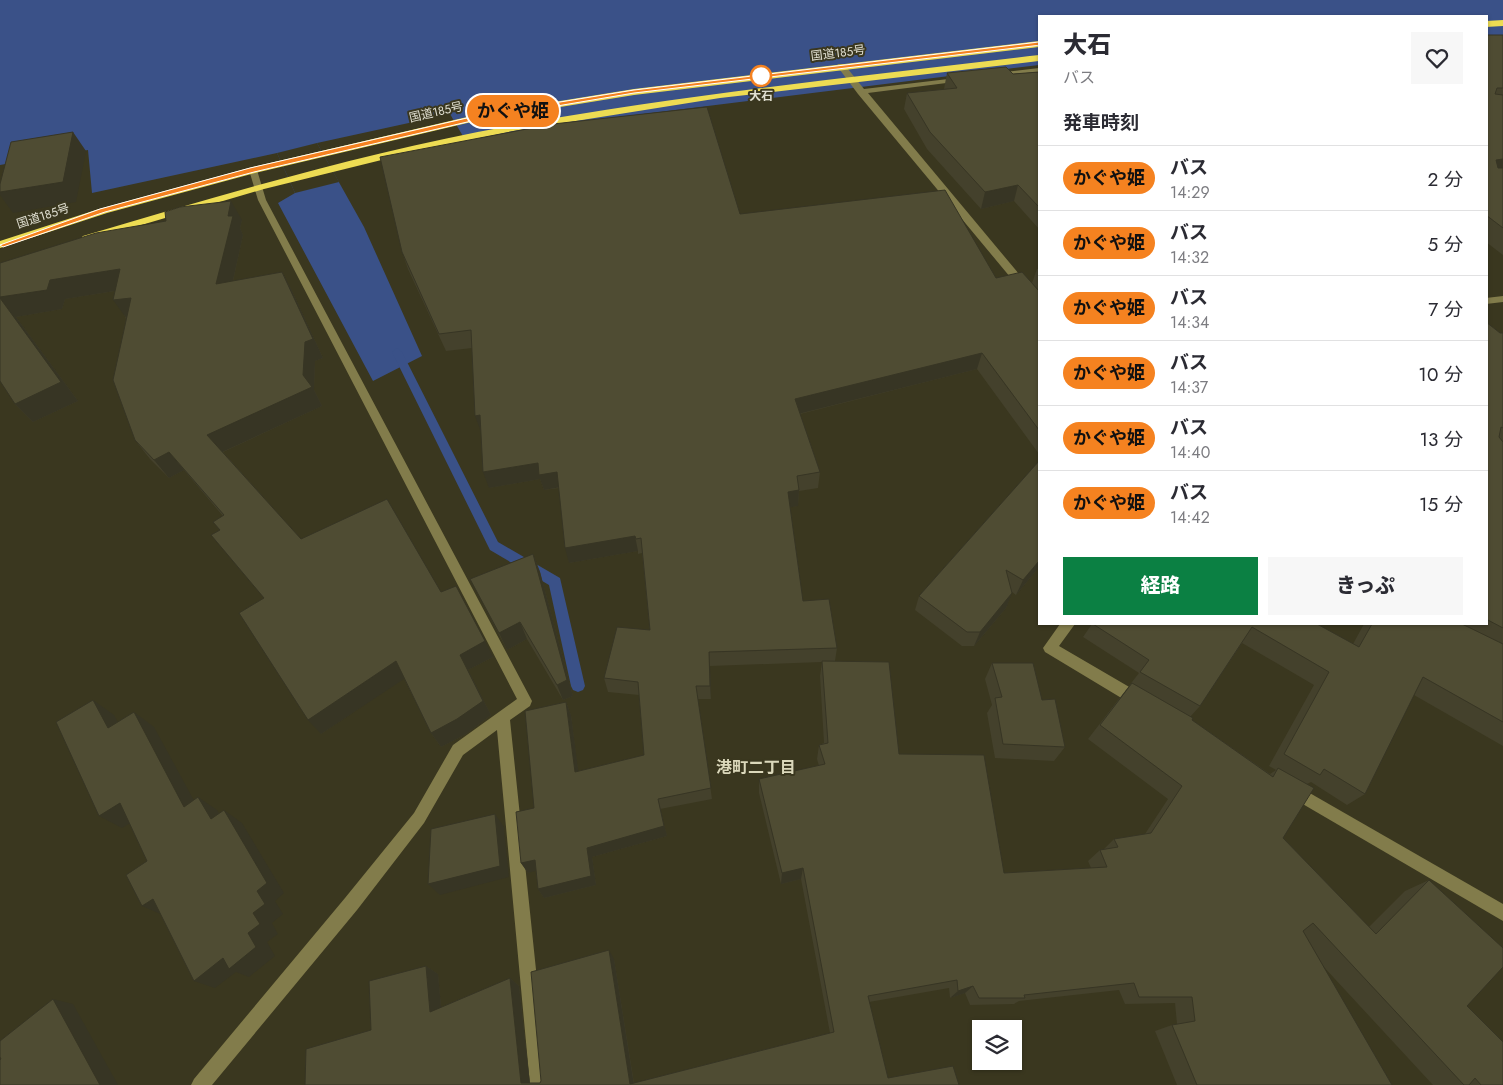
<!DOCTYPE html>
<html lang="ja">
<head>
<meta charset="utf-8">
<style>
	:root { --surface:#fff; --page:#f7f7f7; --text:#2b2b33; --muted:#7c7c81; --line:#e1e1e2; --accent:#0b8043 }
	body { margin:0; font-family:Jost,"Noto Sans JP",sans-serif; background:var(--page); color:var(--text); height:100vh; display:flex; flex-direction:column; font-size:19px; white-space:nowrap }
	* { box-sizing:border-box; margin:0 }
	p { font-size:16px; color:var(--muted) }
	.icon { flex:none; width:28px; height:28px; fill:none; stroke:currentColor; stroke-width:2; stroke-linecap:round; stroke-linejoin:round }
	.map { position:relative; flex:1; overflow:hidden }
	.details { position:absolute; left:1038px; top:15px; width:450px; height:610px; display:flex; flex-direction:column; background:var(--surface); border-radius:0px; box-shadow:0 1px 4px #0004 }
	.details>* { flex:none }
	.badge { padding:0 10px; border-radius:16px; font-size:18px; line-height:32px }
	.controls { position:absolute; left:972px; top:1020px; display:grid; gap:10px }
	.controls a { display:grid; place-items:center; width:50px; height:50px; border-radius:0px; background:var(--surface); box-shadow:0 1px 4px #0004; font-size:25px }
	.map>.badge { position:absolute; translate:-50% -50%; box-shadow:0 0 0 2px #fff }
	h2 { padding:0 25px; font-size:19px; line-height:45px }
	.round { display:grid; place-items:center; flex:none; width:52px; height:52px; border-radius:0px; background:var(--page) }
	.summary { display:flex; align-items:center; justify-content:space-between; height:85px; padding:0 25px }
	h1 { font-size:24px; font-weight:800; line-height:38px }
	.cta { display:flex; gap:10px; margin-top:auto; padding:10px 25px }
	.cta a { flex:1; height:58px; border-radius:0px; background:var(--accent); color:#fff; font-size:20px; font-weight:800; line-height:58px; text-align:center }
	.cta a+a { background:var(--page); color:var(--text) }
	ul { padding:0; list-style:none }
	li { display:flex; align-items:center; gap:15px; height:65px; padding:0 25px; border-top:1px solid var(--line) }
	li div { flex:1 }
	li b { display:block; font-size:19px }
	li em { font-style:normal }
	li .badge { min-width:55px; font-weight:700; text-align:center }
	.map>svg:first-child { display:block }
</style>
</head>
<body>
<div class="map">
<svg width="1503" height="1085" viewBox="0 0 1503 1085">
	<rect width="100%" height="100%" fill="#3a371f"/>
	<!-- water -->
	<path fill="#3a5188" d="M0,0h1503v43l-17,1v-28h-447v49l-428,53 -144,25 -17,-29 -133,29 47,84 58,129 -49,25 -95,-178 17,-10 -18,-40 -185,40 -4,-43 -88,15z"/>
	<!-- pier -->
	<path fill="#3a371f" d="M317,143l22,39 -44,11 -18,-40z"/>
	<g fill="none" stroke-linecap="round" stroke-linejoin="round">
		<!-- stream -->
		<path fill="#3a5188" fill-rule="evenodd" d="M397,348l5,4 96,190 62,36 25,108 -2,4 -5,2 -5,-2 -2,-4 -22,-101 -59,-35 -98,-198z"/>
		<!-- minor -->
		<g fill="#827c4b" fill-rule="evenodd">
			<path d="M838,64h6l20,25 101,-12 1,2 -4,2 -94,12 171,205v10l-4,-1 -177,-213 -21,-28z"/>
			<path d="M1039,68v4l-42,5 -4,-2 4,-2z"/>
			<path d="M253,167l4,3 9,30 266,501 -2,5 -20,14 38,365h-18l-33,-355 -34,25 -39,68 -67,87 -145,175h-21l3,-6 151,-181 69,-85 39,-68 64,-46 -259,-499 -9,-30z"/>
			<path d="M1503,296v6l-17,2v-6z"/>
			<path d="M1060,624h15l-16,22 84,49 2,5 -2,5 -5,1 -5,-1 -88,-53 -2,-4z"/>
			<path d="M1294,784l209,120v17l-214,-125 -3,-5 3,-5z"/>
		</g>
		<!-- highway -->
		<g fill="#eddc53" fill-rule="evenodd">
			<path d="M1503,20v6l-17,1v-6z"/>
			<path d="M1039,41v6l-405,48 -154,25 -225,53 -148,40 -107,35v-7l99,-32 150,-41 231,-54 154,-25z"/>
			<path d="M1039,55v6l-319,37 -207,33 -95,20 -154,38 -177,52 -6,-3 2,-2c142,-42 285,-85 432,-111 173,-31 349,-49 524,-70z"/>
		</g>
	</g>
	<!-- wall -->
	<g fill="#44412c" fill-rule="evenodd">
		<path d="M1486,35h17v220l-17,-13z"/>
		<path d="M1039,72v157l-25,-28 -33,8 -54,-60 -23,-40 3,-16 37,-4 3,-16 66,1z"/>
		<path d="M740,214l256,64 36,5 5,-14h2v185l-62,-85 -177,45 20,58 -2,16 -19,3 -1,15 -8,1 13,94 34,47 -2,13 64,93 105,119 87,-5 -3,-7 12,-11h3l11,-11 31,-5 23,-35 -80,-60 51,-66 -56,-36 9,-13h225l36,20 11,-20h122v-302l14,11h3v413l-89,-51 -49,99 -18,11 -36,-23 -4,2 -24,54 86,89 36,-36 24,-11 38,126 36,79h-70l-111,-120 70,120h-215l-22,-54 17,-6 5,-1 -2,-21 -50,1 -6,-14 -100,11 -5,3 -44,1 -5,-12 -15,5 -1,-10 -80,14 19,76 71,7h-654l66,-55 55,-64 12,8 3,33 69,-29 9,8 11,97h10l1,-2 73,-122 20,124 196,-50 -29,-154 -20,5 -22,-91v-14l60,-13 -2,-7 2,-14 5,-2 -4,-67 2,-14 -112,4 1,33h-13l14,100 -52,10 7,27 -75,21 4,28 -52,13 -6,-9 -2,-19 -8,3 -7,-10 13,-55 32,-106 5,13 7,56 66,-16 -5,-60 -31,-3 -4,-14 46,-48 -8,-77 -4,1v-3l-69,12 -10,-75 -15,2 -4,-11 -51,9 -8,-56 -9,-84 -26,3 -38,-82 -6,-17zM1242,643l72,42 -45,81 7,4 -6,4 -78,-54 -2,-3 10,-11z"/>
		<path d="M242,220l-2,8 3,7 -10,46 49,-9 10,19 31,67 -8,3 -1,29 8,16 -99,46 78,87 140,53 52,65 -25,13 23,45 -25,19 -25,13 -10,-14 -27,-55 -83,56 -57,-136 -44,-68 3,-14 -39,-46 -15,8 -19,-19 -15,-19 -9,-121 -11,-28 -50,8 -3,10 -46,8 62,84 -45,21 -18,-18 -15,-141z"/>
		<path d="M1039,461v106l-23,28 -4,-3 -6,16 -32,38h-12l-47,-36 4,-14z"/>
		<path d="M533,554l7,18 33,124 -10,4 -36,-61 -20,11 -28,-54 -9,-17z"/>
		<path d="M992,663l50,37 23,47 -11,14 -59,-3 -8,-45 5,-8 -7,-26z"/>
	</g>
	<!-- shaded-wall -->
	<g fill="#373524">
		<path d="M73,132l13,19 -10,51 -63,11 -13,-18v-3z"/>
		<path d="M1503,159v15l-17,3 10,-17z"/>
		<path d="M1018,185l-4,16 -33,8 4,-17z"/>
		<path d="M231,201l11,19 -2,8 3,7 -15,68 -12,-19 12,-68z"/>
		<path d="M120,269l13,19 -68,11 -3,10 -46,8 62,84 -45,21 -18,-18 -15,-107 50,-17z"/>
		<path d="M282,272l10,19 31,67 -8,3 -1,29 8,16 -102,47 -13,-18 96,-60z"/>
		<path d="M131,298l-4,21 -14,-19z"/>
		<path d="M982,353l-5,16 -183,46 1,-16z"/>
		<path d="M480,415l1,17 -6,-16z"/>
		<path d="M169,452l15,18 -15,8 -15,-18z"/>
		<path d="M538,463l19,9 4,15 -17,3 -4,-11 -51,9 -6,-16z"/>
		<path d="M799,490l-1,16 -11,2 1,-16z"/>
		<path d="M635,536l3,15 -69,12 -4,-15z"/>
		<path d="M533,554l7,18 33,124 -10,4 -6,-15z"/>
		<path d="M1039,561v6l-23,28 7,-15z"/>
		<path d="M1012,593l-6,15 -32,38 6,-14z"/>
		<path d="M520,622l7,17 -20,11 -8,-17z"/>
		<path d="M485,641l8,16 -25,13 23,45 -25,19 -25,13 -10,-14 29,-78z"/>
		<path d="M709,652l1,14 1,33 -1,-13z"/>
		<path d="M396,661l11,16 -86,57 -13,-14z"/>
		<path d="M93,700l21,15 15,28 -21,-15z"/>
		<path d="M566,702l5,13 9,69 -5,-12z"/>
		<path d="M134,712l20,15 50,92 -20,-12z"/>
		<path d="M198,797l19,13 13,21 -19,-12z"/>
		<path d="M658,799l9,37 -75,21 4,28 -52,13 -6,-9 49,-41z"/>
		<path d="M120,803l22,13 -20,12 -23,-12z"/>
		<path d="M224,810l18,13 42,70 -9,8 8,13 -11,9 6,11 -11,8 8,14 -26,21 -13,-5 -21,16 -21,-7 59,-68 4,-22z"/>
		<path d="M495,814l9,13 5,50 -69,18 -12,-11z"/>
		<path d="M535,860l7,9 -14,4 -7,-10z"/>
		<path d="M803,868l-2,11 -20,5 1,-11z"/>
		<path d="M153,899l12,17 -23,-10z"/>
		<path d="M609,950l5,9 20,126 -4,-1z"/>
		<path d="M426,966l12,8 4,44 -12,-6z"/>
		<path d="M510,978l9,8 11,99 -9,-2z"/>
		<path d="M973,986l-8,7 -15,5 8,-7z"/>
		<path d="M53,999l20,5 45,81h-18z"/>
	</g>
	<!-- building -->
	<g fill="#4f4c33" stroke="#373524">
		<path d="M1486,35h17v53h-6l-2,6 8,1v64l-7,1 2,8h5v60l-17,-13z"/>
		<path d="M1006,67l7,7 26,-2v135l-21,-22 -33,7 -55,-60 -23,-39 50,-5 -10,-15z"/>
		<path d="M707,107l33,107 205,-24 51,88 26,-6 17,19v139l-57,-77 -187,46 25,73 -23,4 2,14 -11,2 15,109 26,-2 8,49 -128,4 1,34h-14l15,102 -53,11 6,27 -77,22 4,28 -53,13 -3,-29 -14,3 -5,-51 18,-4 -9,-97 41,-9 9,70 69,-17 -6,-73 -34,-4 13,-51 33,3 -9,-92 -5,1 -1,-3 -70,12 -8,-76 -18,3 -1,-12 -55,9 -3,-57 -5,1 -4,-86 -32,4 -37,-82 -22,-95 173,-33z"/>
		<path d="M73,132l-10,50 -63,10v-8l11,-42z"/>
		<path d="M231,201l-3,15h5l-17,68 66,-12 31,67 -8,3 -2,33 9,12 -105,48 94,104 86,-40 54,93 15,-6 29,55 -25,14 23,46 -26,18 -26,14 -35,-72 -88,59 -69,-107 25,-15 -53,-63 9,-5 -7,-8 11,-7 -55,-63 -15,8 -19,-20 -22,-60 18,-82 -18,2 7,-31 -70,11 -3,10 -47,7v-34l96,-30 70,-12 -1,-9 15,-5z"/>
		<path d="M0,298l61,84 -46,22 -15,-23z"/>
		<path d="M1486,322l14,11h3v95l-2,-1 -2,10 4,5v186l-17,-9z"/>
		<path d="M1039,461v100l-16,19 -17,-10 6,23 -32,39h-13l-48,-36z"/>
		<path d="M533,554l34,126 -10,5 -37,-63 -21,11 -29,-54z"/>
		<path d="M1093,624h224l42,23 13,-23h90l41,20v78l-80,-45 -58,117 -41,-25 -4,6 -36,-21 45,-82 -77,-45 -52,79 -60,-34 9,-12z"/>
		<path d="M822,661l67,1 10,92 85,1 20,118 103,-6 -7,-17 18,-3 -4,-8 37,-6 31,-47 -82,-61 32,-42 61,35 -1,2 81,57 5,-9 36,20 -31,50 93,96 53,-54 74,68v19l-36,39 36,36v43h-22l-6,-7 -6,7h-5l-151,-162 -10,8 89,154h-195l-25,-60 23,-4 -3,-24h-53l-5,-14 -110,12 1,3h-46l-6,-12 -15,5 -1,-11 -89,16 20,82 65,-12 6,19h-654l1,-36 65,-19 -2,-49 57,-15 4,46 80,-34 11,105h19l1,-2 -10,-109 78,-22 21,134 204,-52 -31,-164 -21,5 -23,-94 66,-15 -6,-19 9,-2z"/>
		<path d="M992,663h41l9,37 13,-1 10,48 -62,-3 -8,-46 7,-1z"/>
		<path d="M93,700l15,28 26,-16 50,95 14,-10 13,22 13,-9 43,73 -10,8 8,13 -12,9 7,11 -12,9 8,14 -27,22 -6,-11 -29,23 -41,-82 -11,7 -16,-31 21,-14 -27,-58 -21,13 -43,-94z"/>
		<path d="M495,814l5,52 -72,18 3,-55z"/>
		<path d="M53,999l47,86h-100v-25l1,-1 -1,-2v-16z"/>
	</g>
	<!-- line -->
	<path fill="#f58220" stroke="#fff" d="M1039,42l2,3 -407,48 -154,26 -226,53 -149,40 -102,35 -3,-2 100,-36 150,-41 230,-53 154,-25z"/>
	<!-- markers -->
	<circle fill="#fff" stroke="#f58220" stroke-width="2.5" cx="761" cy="76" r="10"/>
	<g text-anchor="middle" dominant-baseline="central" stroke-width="4" stroke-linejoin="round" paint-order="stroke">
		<!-- far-street labels -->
		<g font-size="12" fill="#e0dfd1" stroke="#3a371f">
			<text transform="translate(838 53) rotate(-7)">国道185号</text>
			<text transform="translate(436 112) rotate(-13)">国道185号</text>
			<text transform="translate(43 216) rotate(-18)">国道185号</text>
		</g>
		<!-- far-stop labels -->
		<g font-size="12" font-weight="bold" fill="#e0dfd1" stroke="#3a371f">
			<text x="761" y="96">大石</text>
		</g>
		<!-- neighbourhood labels -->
		<g font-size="16" font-weight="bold" fill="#dbd8bb" stroke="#3a371f">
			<text x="756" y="767">港町二丁目</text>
		</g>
	</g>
</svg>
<div class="controls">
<a><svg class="icon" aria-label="layers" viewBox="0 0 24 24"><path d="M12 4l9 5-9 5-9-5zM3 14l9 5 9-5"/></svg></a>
</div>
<b class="badge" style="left:513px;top:111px;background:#f58220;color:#111">かぐや姫</b>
<section class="details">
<div class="summary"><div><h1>大石</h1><p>バス</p></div><a class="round"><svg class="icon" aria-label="heart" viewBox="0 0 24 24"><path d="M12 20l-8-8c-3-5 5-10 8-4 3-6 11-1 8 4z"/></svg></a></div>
<h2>発車時刻</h2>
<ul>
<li><span class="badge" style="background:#f58220;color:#111">かぐや姫</span><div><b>バス</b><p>14:29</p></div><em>2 分</em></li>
<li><span class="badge" style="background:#f58220;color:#111">かぐや姫</span><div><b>バス</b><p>14:32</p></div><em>5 分</em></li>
<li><span class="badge" style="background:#f58220;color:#111">かぐや姫</span><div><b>バス</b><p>14:34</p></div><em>7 分</em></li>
<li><span class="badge" style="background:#f58220;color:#111">かぐや姫</span><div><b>バス</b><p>14:37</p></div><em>10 分</em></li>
<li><span class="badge" style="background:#f58220;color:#111">かぐや姫</span><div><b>バス</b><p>14:40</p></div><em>13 分</em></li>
<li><span class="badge" style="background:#f58220;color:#111">かぐや姫</span><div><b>バス</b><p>14:42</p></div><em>15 分</em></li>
</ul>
<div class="cta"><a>経路</a><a>きっぷ</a></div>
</section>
</div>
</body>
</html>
